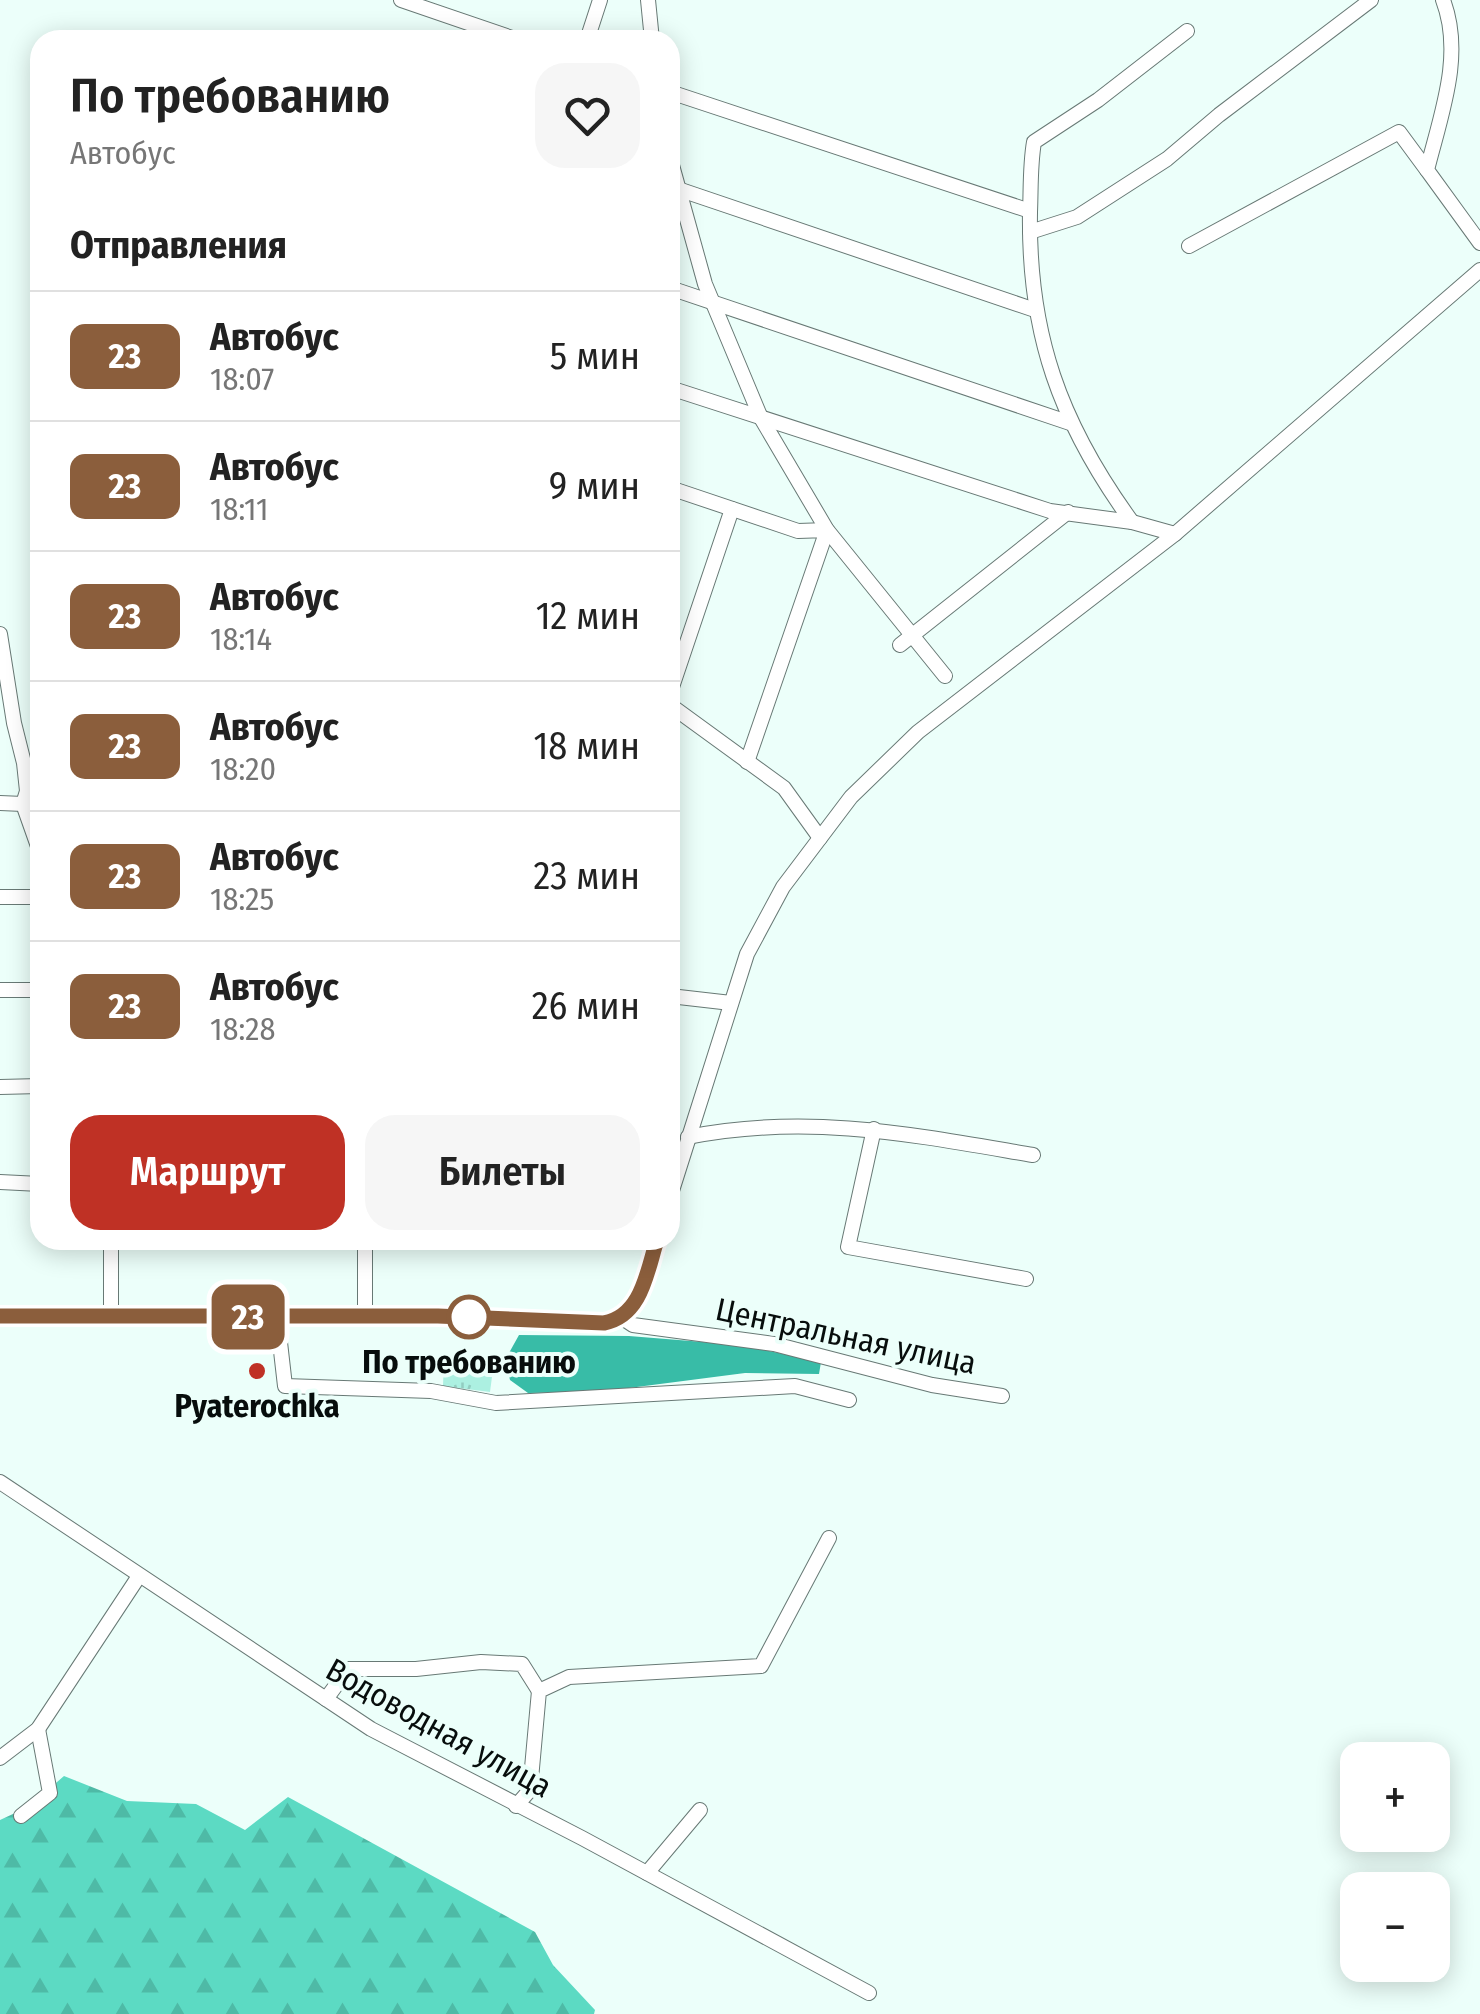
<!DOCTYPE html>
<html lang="ru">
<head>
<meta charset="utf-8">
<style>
	:root { --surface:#fff; --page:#f6f6f6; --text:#222; --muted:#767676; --line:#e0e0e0; --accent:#bf3125 }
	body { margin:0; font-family:"Fira Sans Condensed",sans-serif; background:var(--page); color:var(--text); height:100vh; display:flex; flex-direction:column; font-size:38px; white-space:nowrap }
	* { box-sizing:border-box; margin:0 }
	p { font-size:32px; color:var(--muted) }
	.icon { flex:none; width:55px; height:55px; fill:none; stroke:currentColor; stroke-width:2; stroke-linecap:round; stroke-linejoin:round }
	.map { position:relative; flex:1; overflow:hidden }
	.drawer { position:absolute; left:30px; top:30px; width:650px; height:1220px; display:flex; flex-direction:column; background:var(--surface); border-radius:30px; box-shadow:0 5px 25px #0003 }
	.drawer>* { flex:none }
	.badge { padding:0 20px; border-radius:15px; font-size:35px; line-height:65px }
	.controls { position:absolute; left:1340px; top:1742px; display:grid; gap:20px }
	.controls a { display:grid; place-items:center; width:110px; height:110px; border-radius:20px; background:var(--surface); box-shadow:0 5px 25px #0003; font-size:50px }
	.map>.badge { position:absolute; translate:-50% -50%; box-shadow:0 0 0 5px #fff }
	h2 { padding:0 40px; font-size:38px; line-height:90px }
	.round { display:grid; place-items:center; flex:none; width:105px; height:105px; border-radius:30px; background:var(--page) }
	.headline { display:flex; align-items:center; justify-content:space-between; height:170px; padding:0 40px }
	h1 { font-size:48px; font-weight:600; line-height:75px }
	.button { display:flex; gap:20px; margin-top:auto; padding:20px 40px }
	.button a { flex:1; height:115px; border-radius:30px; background:var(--accent); color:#fff; font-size:40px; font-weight:600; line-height:115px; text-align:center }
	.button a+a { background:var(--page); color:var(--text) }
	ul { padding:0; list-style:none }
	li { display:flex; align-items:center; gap:30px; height:130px; padding:0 40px; border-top:2px solid var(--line) }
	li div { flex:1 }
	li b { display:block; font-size:38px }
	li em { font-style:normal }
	li .badge { min-width:110px; font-weight:700; text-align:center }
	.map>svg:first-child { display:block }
</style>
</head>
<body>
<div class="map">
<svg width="1480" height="2014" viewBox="0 0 1480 2014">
	<defs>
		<pattern id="forest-firs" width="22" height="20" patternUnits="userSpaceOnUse" patternTransform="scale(2.5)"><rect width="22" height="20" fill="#5cdac3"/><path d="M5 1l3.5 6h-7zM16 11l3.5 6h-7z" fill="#4ebaa6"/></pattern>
		<pattern id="park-tufts" width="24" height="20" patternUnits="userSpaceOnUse" patternTransform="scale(2.5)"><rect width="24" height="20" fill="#acf0e1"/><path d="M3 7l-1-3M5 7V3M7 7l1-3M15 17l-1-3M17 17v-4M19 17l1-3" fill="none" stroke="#92cdc0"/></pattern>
	</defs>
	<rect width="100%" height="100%" fill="#ecfffa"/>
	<!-- forest -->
	<path fill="url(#forest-firs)" d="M64,1776l63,25 69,3 49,26 43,-33 247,135 18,33 42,45 -1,4h-594v-194l28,-13z"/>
	<!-- park -->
	<path fill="url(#park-tufts)" d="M444,1357l49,12 -3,23 -47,-6z"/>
	<!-- water -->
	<path fill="#38bca7" d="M519,1335l110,1 111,9 81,17 -2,12 -74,-1 -147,19 -70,1 -18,-13 -5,-20z"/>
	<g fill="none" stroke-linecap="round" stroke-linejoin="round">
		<defs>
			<g id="minor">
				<path d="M401,0l117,40"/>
				<path d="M648,0l4,40"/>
				<path d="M1443,0c21,55 -2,114 -16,170l53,73"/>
				<path d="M587,40l13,-40"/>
				<path d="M670,92l360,119"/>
				<path d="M670,158l35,126 56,134 66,112 118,146"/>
				<path d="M672,187l363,123"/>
				<path d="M1030,232l47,-15 90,-58 52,-44 152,-115"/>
				<path d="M1189,246l210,-114 28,38"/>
				<path d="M670,288l400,135"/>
				<path d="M670,388l380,123 82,11 43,12"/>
				<path d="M670,488l128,43 29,-1 -80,232"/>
				<path d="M1132,522c-72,-99 -104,-188 -102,-310 1,-24 0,-47 4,-70l64,-42 89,-69"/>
				<path d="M0,634l14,89 10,40 3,28 -4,13 17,48"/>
				<path d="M900,645l168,-133"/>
				<path d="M670,693l62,-184"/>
				<path d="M670,705l114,83 36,50"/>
				<path d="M0,803l23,1"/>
				<path d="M0,897h40"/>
				<path d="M0,990h40"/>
				<path d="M670,996l61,7"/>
				<path d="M0,1087l40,-1"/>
				<path d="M874,1129l-26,118 178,32"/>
				<path d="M688,1137c120,-24 227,-2 345,18"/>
				<path d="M0,1182l40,2"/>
				<path d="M670,1197l77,-243 36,-67 68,-90 67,-65 257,-198 305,-264"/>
				<path d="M0,1315l438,1 166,7c38,-7 43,-52 53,-83"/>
				<path d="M111,1316v-76"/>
				<path d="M277,1316l8,70 146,5 65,12 299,-17 54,14"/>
				<path d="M365,1316v-76"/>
				<path d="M621,1317l12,8 141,19 158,41 70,11"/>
				<path d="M0,1482l371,247 211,109 287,155"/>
				<path d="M326,1699l22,-30h68l65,-7 41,2 17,27"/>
				<path d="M0,1758l38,-29 101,-153"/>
				<path d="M516,1806l14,-16 9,-99 30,-14 192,-11 68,-128"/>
				<path d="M21,1816l29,-23 -12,-64"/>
				<path d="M647,1873l53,-63"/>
			</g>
		</defs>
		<!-- minor casing -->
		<use href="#minor" stroke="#687975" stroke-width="16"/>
		<!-- minor -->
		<use href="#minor" stroke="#fff" stroke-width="14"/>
	</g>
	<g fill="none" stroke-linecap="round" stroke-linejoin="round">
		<defs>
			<path id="line" d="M0,1316h438l166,7c38,-7 43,-52 53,-83"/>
		</defs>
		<!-- line casing -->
		<use href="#line" stroke="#fff" stroke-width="22"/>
		<!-- line -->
		<use href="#line" stroke="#8b5e3c" stroke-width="15"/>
	</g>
	<!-- markers -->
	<circle fill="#fff" stroke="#8b5e3c" stroke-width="5" cx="469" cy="1317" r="20"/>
	<circle fill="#bf3125" stroke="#ecfffa" stroke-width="4" cx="257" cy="1371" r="10"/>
	<g text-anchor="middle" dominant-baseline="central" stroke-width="8" stroke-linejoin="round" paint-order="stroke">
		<!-- street labels -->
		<g font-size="32" fill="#070d0c" stroke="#ecfffa">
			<text transform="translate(846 1336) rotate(12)">Центральная улица</text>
			<text transform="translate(439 1728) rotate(29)">Водоводная улица</text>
		</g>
		<!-- stop labels -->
		<g font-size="32" font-weight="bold" fill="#070d0c" stroke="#ecfffa">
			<text x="469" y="1362">По требованию</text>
		</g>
		<!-- poi labels -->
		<g font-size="32" font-weight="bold" fill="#070d0c" stroke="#ecfffa">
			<text x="257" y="1406">Pyaterochka</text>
		</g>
	</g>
</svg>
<div class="controls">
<a>+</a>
<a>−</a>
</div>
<b class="badge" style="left:248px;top:1317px;background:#8b5e3c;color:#fff">23</b>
<section class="drawer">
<div class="headline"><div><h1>По требованию</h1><p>Автобус</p></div><a class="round"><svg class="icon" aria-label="heart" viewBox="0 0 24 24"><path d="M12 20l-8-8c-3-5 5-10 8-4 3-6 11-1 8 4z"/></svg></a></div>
<h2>Отправления</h2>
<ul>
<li><span class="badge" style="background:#8b5e3c;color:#fff">23</span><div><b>Автобус</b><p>18:07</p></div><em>5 мин</em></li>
<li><span class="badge" style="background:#8b5e3c;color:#fff">23</span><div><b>Автобус</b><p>18:11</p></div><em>9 мин</em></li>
<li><span class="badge" style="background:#8b5e3c;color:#fff">23</span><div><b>Автобус</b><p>18:14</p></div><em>12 мин</em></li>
<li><span class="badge" style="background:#8b5e3c;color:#fff">23</span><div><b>Автобус</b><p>18:20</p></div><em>18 мин</em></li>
<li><span class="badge" style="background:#8b5e3c;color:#fff">23</span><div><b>Автобус</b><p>18:25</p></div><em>23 мин</em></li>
<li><span class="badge" style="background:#8b5e3c;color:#fff">23</span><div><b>Автобус</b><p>18:28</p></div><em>26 мин</em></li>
</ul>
<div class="button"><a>Маршрут</a><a>Билеты</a></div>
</section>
</div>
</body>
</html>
